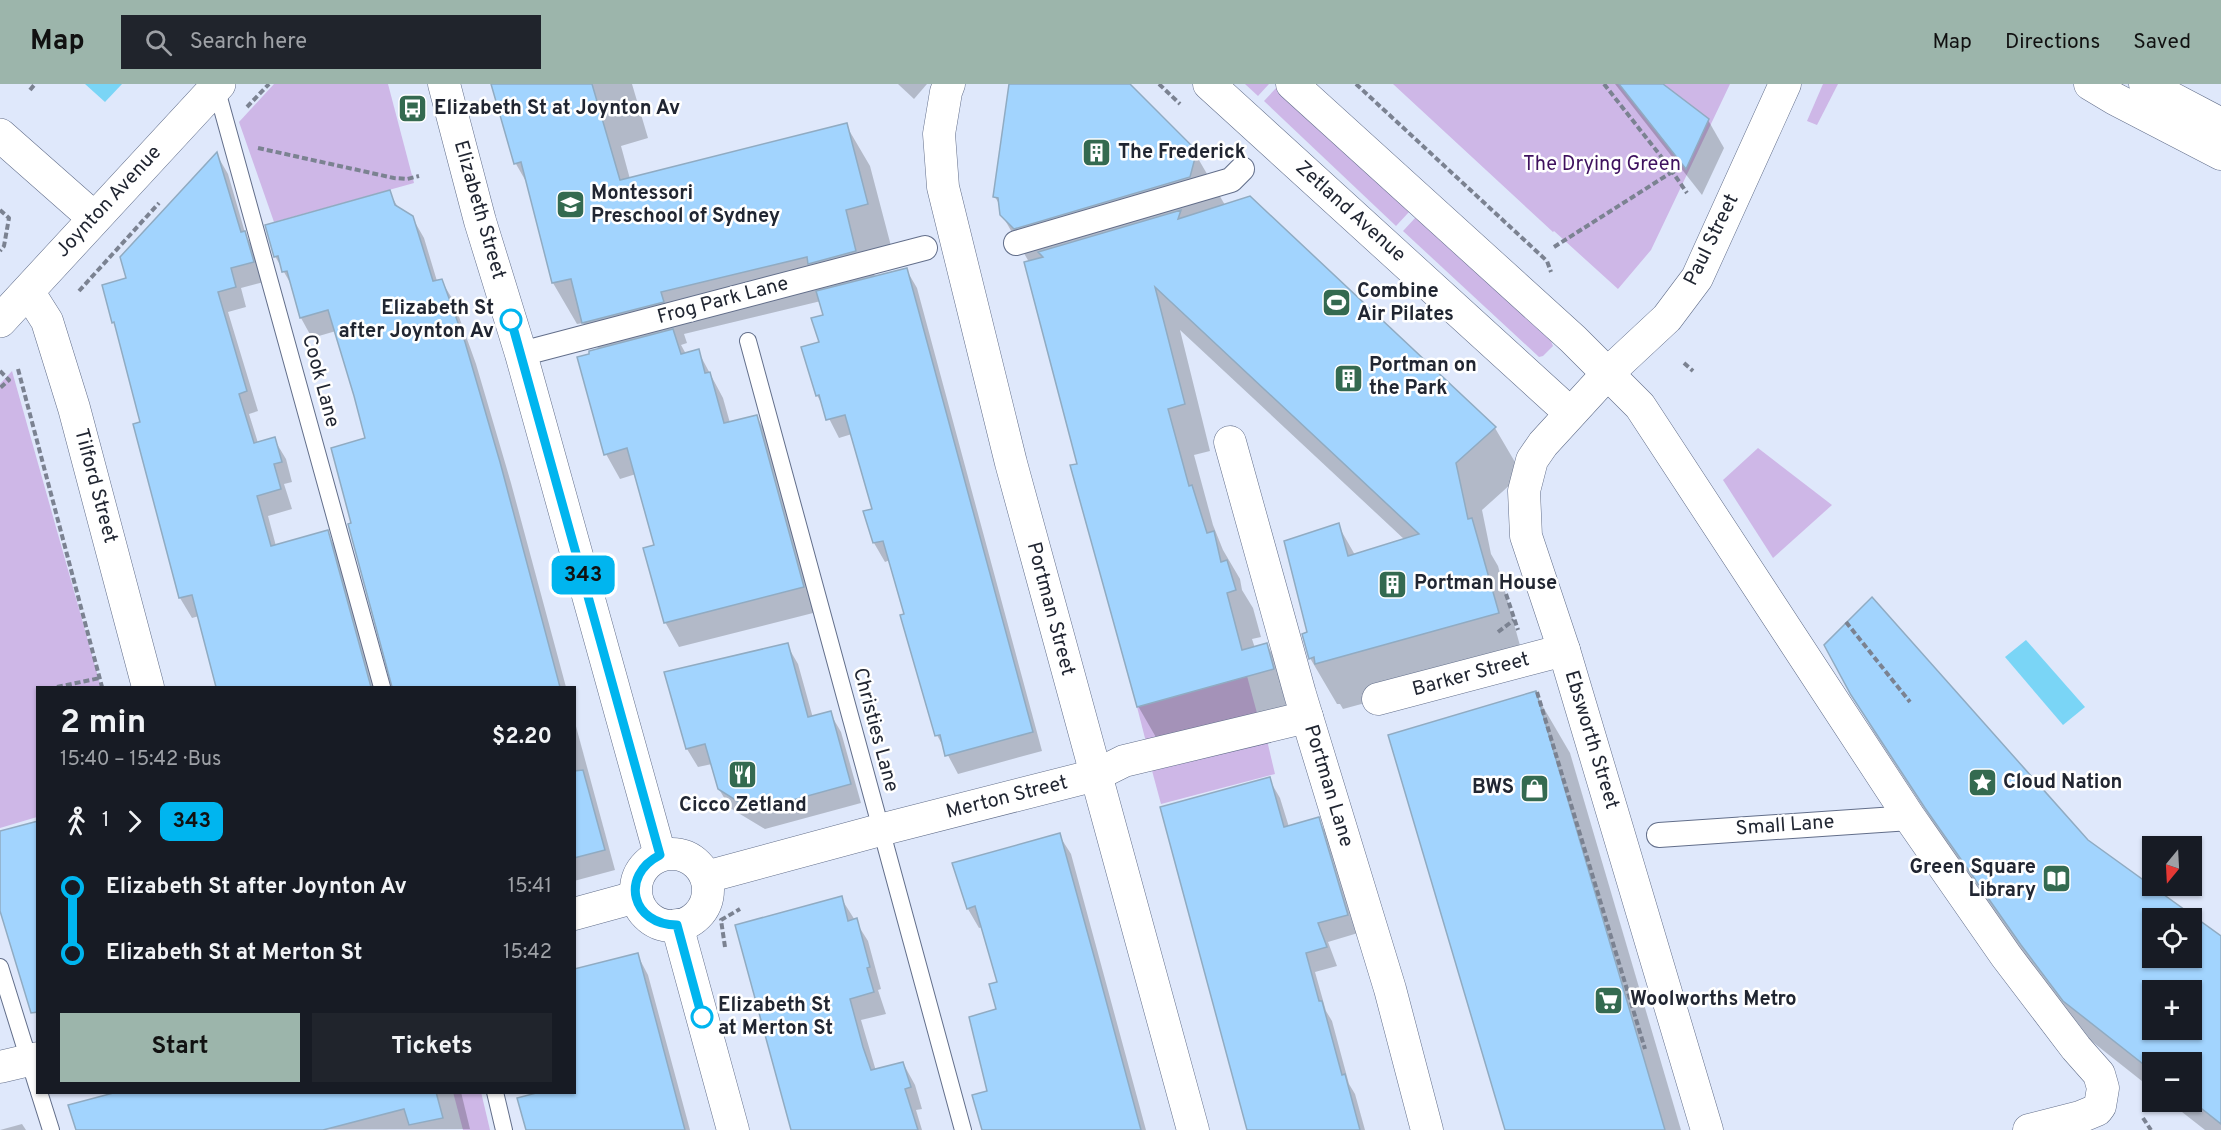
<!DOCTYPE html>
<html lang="en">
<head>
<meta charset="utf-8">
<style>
	:root { --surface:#171b24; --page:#20242c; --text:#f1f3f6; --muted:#9ea1a6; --accent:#9cb5ab }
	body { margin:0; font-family:Overpass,sans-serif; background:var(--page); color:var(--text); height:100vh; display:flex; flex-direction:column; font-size:22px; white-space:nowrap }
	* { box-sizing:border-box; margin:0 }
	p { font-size:20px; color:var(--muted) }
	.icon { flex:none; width:33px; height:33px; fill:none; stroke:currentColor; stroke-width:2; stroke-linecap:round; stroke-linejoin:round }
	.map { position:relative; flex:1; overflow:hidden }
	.panel { position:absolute; left:36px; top:602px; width:540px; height:408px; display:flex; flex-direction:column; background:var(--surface); border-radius:0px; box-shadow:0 2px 4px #0004 }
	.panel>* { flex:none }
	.badge { padding:0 12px; border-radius:9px; font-size:21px; line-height:39px }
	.needle { width:39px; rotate:198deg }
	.buttons { position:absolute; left:2142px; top:752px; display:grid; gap:12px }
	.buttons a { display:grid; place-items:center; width:60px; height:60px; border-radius:0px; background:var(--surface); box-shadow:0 2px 4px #0004; font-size:30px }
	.map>.badge { position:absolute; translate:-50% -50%; box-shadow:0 0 0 3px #fff }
	.legs { display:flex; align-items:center; gap:9px; height:66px; padding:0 24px; font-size:20px }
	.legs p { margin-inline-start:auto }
	.head { display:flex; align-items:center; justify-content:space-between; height:102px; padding:0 24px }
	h1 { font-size:33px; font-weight:700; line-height:45px }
	.action { display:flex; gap:12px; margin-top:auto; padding:12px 24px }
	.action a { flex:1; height:69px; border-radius:0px; background:var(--accent); color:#111; font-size:24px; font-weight:700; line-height:69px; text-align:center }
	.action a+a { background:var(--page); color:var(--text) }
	ul { padding:0 24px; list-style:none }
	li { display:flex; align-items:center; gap:21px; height:66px; font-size:22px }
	li i { display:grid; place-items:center; width:9px; height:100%; margin:0 8px; background:currentColor }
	li i::after { content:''; width:15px; height:15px; margin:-8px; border:4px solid; border-radius:50%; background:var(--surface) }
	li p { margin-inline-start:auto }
	li:first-child i { background:linear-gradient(#0000 50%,currentColor 0) }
	li:last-child i { background:linear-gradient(currentColor 50%,#0000 0) }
	header { display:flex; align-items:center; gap:36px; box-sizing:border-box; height:84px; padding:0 30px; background:var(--accent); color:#111 }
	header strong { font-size:28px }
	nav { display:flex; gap:33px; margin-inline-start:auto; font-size:21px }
	.search { width:420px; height:54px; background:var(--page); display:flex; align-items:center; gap:15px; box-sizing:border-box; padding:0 21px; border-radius:0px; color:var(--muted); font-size:22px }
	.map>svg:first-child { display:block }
</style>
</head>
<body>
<header>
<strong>Map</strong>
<div class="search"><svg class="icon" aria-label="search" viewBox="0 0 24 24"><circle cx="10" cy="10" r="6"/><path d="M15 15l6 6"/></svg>Search here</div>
<nav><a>Map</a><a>Directions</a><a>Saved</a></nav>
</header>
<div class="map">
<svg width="2221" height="1046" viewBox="0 0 2221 1046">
	<rect width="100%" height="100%" fill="#dfe8fb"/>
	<!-- green -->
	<g fill="#ceb7e7">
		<path d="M274,0h114l26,99 -140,39 -35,-100z"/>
		<path d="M1245,0h24l-11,12z"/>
		<path d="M1393,0h337l-79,166 -33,39 -64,-58 -1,1z"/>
		<path d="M1823,0h15l-21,41 -10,-4z"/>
		<path d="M1277,3l132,125 -13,14 -132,-125z"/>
		<path d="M1416,133l135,124 2,5 -10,10 -4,1 -136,-126z"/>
		<path d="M12,287l89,316h-63l-1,130 -37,11v-444z"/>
		<path d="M1758,364l74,57 -59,53 -50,-78z"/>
		<path d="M1247,592l10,37 -111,29 -9,-35z"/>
		<path d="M1266,652l9,38 -114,30 -10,-37z"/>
		<path d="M453,1008h28l9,38h-27z"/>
	</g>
	<!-- water -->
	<g fill="#7ad5f6">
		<path d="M85,0h37l-17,18z"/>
		<path d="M2026,556l59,67 -22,18 -58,-68z"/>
	</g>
	<!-- shadow -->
	<g fill="#0003" fill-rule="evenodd">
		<path d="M492,0h140l16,54 -27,8 9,33 216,-54 24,41 21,80 -23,6 7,25 31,-8 11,19 125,463 -84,23 -21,-39 -47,-175 -5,2 -11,-19 -9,-31 8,-2 -21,-76 -13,4 -22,-43 3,-52 5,-27 -4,-15 -137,33 3,9 -6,2 5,9 12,-3 25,47 7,25 26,-7 15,25 46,171 -138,35 -14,-25 -9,-75 -20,-73 -16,5 -14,-25 -7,-104 -16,-27 -6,1 -24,-41 -25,-98 -12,-21z"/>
		<path d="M898,0h29l-13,15z"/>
		<path d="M1010,0h118l64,64 33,57 270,223 27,46 -40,36 9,44 7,12 26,94 -181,49 -3,-5h-3l-27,-46 -1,-24 29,-109 17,30 50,-15 -225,-210 30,121 -16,4 19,70 10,25 17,29 2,11 11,18 8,29 -9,2 3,9 12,-3 26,46 7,24 -135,38 -27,-47 -109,-444 -27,-47 -1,-8 -6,-10z"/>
		<path d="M1615,0h46l47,36 16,28 -22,47z"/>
		<path d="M217,71l11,19 18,62 10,16 8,30 -23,6 5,19 -18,5 30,99 -9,3 9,29 16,-4 12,20 6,23 -8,2 8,25 -24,7 8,30 51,-14 11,20 38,135h-158l-19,-71 -7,2 -12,-20 -38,-175 -25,-95 -3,-6 14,-43z"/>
		<path d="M389,108l10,17 13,8 12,21 13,43 4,-1 12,20 23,64 35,119 55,204h-173l-40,-163 14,-84 -31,-109 -24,7 -11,-20 -8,-30 -18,-32z"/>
		<path d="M787,561l11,19 15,54 17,-5 11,19 20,71 -96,26 -35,-21 -11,-19 -7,-25 -14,3 -11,-18 -21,-76z"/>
		<path d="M1535,609l35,60 111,377h-175z"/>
		<path d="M1852,610l235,147 134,96v193h-16l-37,-29h24v-39h-40v27l-67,-53 -42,-55 -96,-137 -74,-113zM2152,834h40v39h-40zM2152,906h40v39h-40z"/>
		<path d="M574,635l41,151 -41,11z"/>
		<path d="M1269,695l11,19 9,29 29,-8 11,19 29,95 -30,9 9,24 -22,6 11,39 6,10 17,63 6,10 10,36h-116z"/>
		<path d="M1059,751l12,19 75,276h-142l-6,-120 1,-27 -16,-56 -4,1 -11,-19 -14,-45z"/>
		<path d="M841,814l27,43 13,48 -3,1 8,24 -25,6 15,51 27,-8 12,22 7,24 -6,1 6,20h-129z"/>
		<path d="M637,870l11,21 42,155h-163l13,-38h34z"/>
		<path d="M122,1008h339l9,37 -392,1z"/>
		<path d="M22,1040l4,6h-26z"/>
	</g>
	<!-- building -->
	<g fill="#a2d4fe" stroke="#90abc2" stroke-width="1.5" fill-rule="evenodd">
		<path d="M491,0h101l28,96 227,-57 21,81 -22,6 10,41 -48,13 -1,-7 -146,35 3,10 -82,21 -11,-44 -19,4 -31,-121 -7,2z"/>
		<path d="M1009,0h121l63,63 2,11 -5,19 -176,52 -14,-14 -2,-17 -5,-1z"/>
		<path d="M1619,0h44l46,35 -23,50z"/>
		<path d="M217,68l24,80 4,-1 9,31 -23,6 5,19 -18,5 29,99 -8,3 15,49 21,-6 7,25 -8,2 7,25 -24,7 14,50 57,-16 43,157h-155l-24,-92 -13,3 -46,-174 7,-2 -26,-100 -2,1 -10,-38 24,-7 -6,-21z"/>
		<path d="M390,106l5,15 18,11 20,65 9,-2 23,63 35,120 60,225h-168l-44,-163 3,-1 -20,-75 34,-10 -11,-42 -26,-86 -28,8 -13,-47 -5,1 -4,-16 -4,1 -9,-32z"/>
		<path d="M1250,112l246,231 -40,36 12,56 4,-1 27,95 -184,51 -1,-7 -5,2 -7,-25 5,-2 -23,-91 55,-18 9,33 71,-22 -264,-247 30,117 -17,5 21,77 3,-1 15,48 7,-2 7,31 6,-2 9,30 -9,3 15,57 25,-7 7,26 -137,38 -67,-242 7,-1 -53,-202 19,-5 -5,-5 143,-42 -3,9z"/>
		<path d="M907,184l126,464 -88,24 -5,-21 -5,1 -35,-121 4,-1 -21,-73 -10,2 -10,-32 9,-2 -27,-94 -19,5 -7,-25 -3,1 -15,-49 18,-5 -8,-24 12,-3 -7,-24z"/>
		<path d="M673,245l8,25 18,-5 6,24 5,-1 14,51 33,-8 47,172 -140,36 -21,-75 11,-3 -27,-97 -23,7 -27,-98 12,-3v-3z"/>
		<path d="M1872,513l216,243 133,96v188l-29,-23v-39h-40v9l-89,-70 -42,-56 -96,-137 -74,-113 -27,-50zM2152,834h40v39h-40zM2152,906h40v39h-40z"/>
		<path d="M788,559l20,74 23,-6 20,73 -98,27 -35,-22 -13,-45 -19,5 -22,-77z"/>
		<path d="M1536,607l53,181 76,258h-160l-117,-395z"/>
		<path d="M583,686l22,80 -31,8v-87z"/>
		<path d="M1270,693l14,50 35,-10 29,98 -30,8 9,24 -21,6 13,48h3l20,74 3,-1 15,56h-113l-87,-323z"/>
		<path d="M38,737v191l-7,1 -31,-102v-80z"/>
		<path d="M1060,749l37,134 44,163h-159l-10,-35 15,-4 -18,-74 27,-8 -7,-25 8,-2 -22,-76 -8,3 -15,-46z"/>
		<path d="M842,812l6,25 9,-3 13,49 -3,1 7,24 -24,7 13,48 8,23 32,-8 8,25 -6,2 13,41h-127l-56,-205z"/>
		<path d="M638,869l47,177h-159l-9,-32 23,-6h34v-123z"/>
		<path d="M117,1008h319l7,26 -34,7 -5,-16 -81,21h-247l-8,-25z"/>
	</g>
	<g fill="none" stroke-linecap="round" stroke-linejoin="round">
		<defs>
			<g id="service">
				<path d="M216,3l166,600"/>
				<path d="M748,257l215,789"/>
				<path d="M0,883l38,122"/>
				<path d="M39,1008l12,38"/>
				<path d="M495,1008l9,38"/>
			</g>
			<g id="pedestrian">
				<path d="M1016,159l215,-63 11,-11"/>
				<path d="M521,270l404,-106"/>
				<path d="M1659,751l251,-17"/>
			</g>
			<g id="minor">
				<path d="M444,0l36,137 41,133 139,501"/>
				<path d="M949,0l-3,8 -7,42 4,53 68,276 182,667"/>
				<path d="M1209,0l361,329"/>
				<path d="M1292,0l281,255 67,67 270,412 96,138 70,92 23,26 4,14 -3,18 -3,4 -17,7 -51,13"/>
				<path d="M2090,0l25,15 106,55"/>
				<path d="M2145,0l76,40"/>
				<path d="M28,207l19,30 27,87 74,279"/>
				<path d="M1230,358l70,252 90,295 37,141"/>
				<path d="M1378,615l186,-49"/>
				<circle cx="672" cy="806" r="36"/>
				<path d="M706,793l174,-47 216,-55 28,-14 183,-44"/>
				<path d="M574,830l62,-17"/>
				<path d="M677,841l56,205"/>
				<path d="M0,983l38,-9"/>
				<path d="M1707,1046l-143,-480 -38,-114 -2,-45 8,-31 11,-16 65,-71 59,-55 30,-40 88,-194"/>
			</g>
			<g id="tertiary">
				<path d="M0,51l94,83"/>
				<path d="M0,237l219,-237"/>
			</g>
		</defs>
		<!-- service casing -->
		<use href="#service" stroke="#626e8a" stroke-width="18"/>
		<!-- pedestrian casing -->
		<use href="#pedestrian" stroke="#626e8a" stroke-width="26"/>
		<!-- minor casing -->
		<use href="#minor" stroke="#626e8a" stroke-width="33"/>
		<!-- tertiary casing -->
		<use href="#tertiary" stroke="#626e8a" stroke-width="34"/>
		<!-- path -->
		<g stroke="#7b8291" stroke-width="4" stroke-dasharray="6 3" stroke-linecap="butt">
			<path d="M1159,0l21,20"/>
			<path d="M1356,0l191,177 4,11"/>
			<path d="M1604,0l63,80 20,29"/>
			<path d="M30,6l5,-6"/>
			<path d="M247,23l22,-23"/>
			<path d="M258,64l136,30 13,1 12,-3"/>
			<path d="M0,126l9,8 -5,28 -4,5"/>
			<path d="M1554,163l118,-75"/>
			<path d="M79,207l80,-88"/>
			<path d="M1684,279l9,8"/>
			<path d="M18,285l84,318"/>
			<path d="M0,287l9,9 -9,8"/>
			<path d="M1506,510l12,36"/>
			<path d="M1846,538l64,80"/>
			<path d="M1498,548l16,-12"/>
			<path d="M57,603l43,-9"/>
			<path d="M1537,608l108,357"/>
			<path d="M725,863l-4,-27 19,-11"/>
			<path d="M2143,1034l8,12"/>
		</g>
		<!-- service -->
		<use href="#service" stroke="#fff" stroke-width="16"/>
		<!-- pedestrian -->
		<use href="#pedestrian" stroke="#fff" stroke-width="24"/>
		<!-- minor -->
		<use href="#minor" stroke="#fff" stroke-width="32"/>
		<!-- tertiary -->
		<use href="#tertiary" stroke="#fff" stroke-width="33"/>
	</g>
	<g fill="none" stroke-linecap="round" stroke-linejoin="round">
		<defs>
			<path id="line-1" d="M511,236l149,535c-41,21 -28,70 17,70l25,92"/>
		</defs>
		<!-- line-1 casing -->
		<use href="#line-1" stroke="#fff" stroke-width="14"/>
		<!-- line-1 -->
		<use href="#line-1" stroke="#00b5ef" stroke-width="9"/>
	</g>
	<!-- icons -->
	<defs>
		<symbol id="bus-square" viewBox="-11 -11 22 22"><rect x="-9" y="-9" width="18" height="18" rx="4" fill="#346a50" stroke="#fff"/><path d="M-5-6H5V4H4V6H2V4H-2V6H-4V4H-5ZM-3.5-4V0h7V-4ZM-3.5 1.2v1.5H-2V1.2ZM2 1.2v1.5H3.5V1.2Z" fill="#fff"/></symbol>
		<symbol id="building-square" viewBox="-11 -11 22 22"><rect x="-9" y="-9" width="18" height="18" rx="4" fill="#346a50" stroke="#fff"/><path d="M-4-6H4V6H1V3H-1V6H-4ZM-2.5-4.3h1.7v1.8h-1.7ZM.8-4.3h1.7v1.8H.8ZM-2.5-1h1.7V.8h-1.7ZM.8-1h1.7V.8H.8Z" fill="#fff"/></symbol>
		<symbol id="school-square" viewBox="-11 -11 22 22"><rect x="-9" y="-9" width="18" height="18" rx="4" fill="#346a50" stroke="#fff"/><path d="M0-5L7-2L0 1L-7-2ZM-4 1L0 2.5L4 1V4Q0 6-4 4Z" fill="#fff"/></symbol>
		<symbol id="stadium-square" viewBox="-11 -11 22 22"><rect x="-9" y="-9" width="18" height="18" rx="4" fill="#346a50" stroke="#fff"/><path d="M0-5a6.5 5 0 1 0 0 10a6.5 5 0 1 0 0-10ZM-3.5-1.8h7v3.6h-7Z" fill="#fff"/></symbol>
		<symbol id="restaurant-square" viewBox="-11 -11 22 22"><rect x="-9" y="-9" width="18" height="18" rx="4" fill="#346a50" stroke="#fff"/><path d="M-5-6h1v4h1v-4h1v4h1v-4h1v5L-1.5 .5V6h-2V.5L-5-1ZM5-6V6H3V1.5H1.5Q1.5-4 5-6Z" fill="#fff"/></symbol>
		<symbol id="sight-square" viewBox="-11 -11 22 22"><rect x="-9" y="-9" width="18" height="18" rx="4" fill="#346a50" stroke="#fff"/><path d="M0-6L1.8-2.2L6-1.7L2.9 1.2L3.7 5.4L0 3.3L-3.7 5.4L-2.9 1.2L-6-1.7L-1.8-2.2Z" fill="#fff"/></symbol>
		<symbol id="shop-square" viewBox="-11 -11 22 22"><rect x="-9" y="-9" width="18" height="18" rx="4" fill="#346a50" stroke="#fff"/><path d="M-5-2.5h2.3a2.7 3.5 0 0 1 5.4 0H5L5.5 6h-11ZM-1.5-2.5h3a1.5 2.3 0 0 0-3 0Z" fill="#fff"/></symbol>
		<symbol id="library-square" viewBox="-11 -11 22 22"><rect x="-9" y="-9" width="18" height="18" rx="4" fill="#346a50" stroke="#fff"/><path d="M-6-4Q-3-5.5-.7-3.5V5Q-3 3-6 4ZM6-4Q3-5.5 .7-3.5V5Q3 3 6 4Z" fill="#fff"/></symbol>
		<symbol id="supermarket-square" viewBox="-11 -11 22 22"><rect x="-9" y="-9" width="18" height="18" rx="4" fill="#346a50" stroke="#fff"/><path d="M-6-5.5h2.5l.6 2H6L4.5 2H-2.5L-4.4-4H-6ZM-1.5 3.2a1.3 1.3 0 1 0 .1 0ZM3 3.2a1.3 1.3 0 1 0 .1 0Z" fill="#fff"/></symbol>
	</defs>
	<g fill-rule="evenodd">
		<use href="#bus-square" x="396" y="8" width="33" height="33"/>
		<use href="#building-square" x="1080" y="52" width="33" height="33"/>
		<use href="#school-square" x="554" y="104" width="33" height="33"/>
		<use href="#stadium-square" x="1320" y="202" width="33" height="33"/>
		<use href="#building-square" x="1332" y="278" width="33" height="33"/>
		<use href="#building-square" x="1376" y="484" width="33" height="33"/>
		<use href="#restaurant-square" x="726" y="674" width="33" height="33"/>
		<use href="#sight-square" x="1966" y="682" width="33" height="33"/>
		<use href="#shop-square" x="1518" y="688" width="33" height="33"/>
		<use href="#library-square" x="2040" y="778" width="33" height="33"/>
		<use href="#supermarket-square" x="1592" y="900" width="33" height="33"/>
	</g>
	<!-- markers -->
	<g fill="#fff" stroke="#00b5ef" stroke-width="3">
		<circle cx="511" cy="236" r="10"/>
		<circle cx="702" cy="933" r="10"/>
	</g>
	<g text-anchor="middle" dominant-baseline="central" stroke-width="5" stroke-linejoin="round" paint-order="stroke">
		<!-- poi labels -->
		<g font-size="20" font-weight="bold" fill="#212632" stroke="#fff" text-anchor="start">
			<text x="434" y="25">Elizabeth St at Joynton Av</text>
			<text x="1118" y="69">The Frederick</text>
			<text x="591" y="110">Montessori<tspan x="591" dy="23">Preschool of Sydney</tspan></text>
			<text x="1357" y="208">Combine<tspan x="1357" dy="23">Air Pilates</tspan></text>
			<text x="1369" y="282">Portman on<tspan x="1369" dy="23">the Park</tspan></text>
			<text x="1414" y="500">Portman House</text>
			<text x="2003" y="699">Cloud Nation</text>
			<text x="1514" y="704" text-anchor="end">BWS</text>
			<text x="743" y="722" text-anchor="middle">Cicco Zetland</text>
			<text x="2036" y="784" text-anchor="end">Green Square<tspan x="2036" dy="23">Library</tspan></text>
			<text x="1630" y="916">Woolworths Metro</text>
		</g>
		<!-- park labels -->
		<g font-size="20" fill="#3e115e" stroke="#fff">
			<text x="1602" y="81">The Drying Green</text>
		</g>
		<!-- street labels -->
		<g font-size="20" fill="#212632" stroke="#fff">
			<text transform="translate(109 118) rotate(-47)">Joynton Avenue</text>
			<text transform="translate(479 126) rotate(74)">Elizabeth Street</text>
			<text transform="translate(1350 128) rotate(42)">Zetland Avenue</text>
			<text transform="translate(1712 156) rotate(-64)">Paul Street</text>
			<text transform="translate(723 217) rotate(-15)">Frog Park Lane</text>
			<text transform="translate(320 297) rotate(75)">Cook Lane</text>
			<text transform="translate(95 402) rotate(75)">Tilford Street</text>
			<text transform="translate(1050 525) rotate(75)">Portman Street</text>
			<text transform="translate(1471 591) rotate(-15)">Barker Street</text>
			<text transform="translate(875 646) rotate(75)">Christies Lane</text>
			<text transform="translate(1591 656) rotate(73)">Ebsworth Street</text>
			<text transform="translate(1328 702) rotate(73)">Portman Lane</text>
			<text transform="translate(1007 714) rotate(-14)">Merton Street</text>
			<text transform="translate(1785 742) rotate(-4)">Small Lane</text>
		</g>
		<!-- stop labels -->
		<g font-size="20" font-weight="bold" fill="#212632" stroke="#fff" text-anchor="end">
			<text x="494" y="225">Elizabeth St<tspan x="494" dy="23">after Joynton Av</tspan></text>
			<text x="718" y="922" text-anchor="start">Elizabeth St<tspan x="718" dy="23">at Merton St</tspan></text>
		</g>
	</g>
</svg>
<div class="buttons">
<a><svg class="needle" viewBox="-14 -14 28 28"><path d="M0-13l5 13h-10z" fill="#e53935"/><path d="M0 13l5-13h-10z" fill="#9ea1a6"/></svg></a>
<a><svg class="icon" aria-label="locate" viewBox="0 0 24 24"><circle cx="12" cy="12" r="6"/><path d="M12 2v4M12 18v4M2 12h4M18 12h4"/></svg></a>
<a>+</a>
<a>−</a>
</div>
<b class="badge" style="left:583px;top:491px;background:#00b5ef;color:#111">343</b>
<section class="panel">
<div class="head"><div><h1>2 min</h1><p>15:40 – 15:42 · Bus</p></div><b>$2.20</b></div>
<div class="legs"><svg class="icon" aria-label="walk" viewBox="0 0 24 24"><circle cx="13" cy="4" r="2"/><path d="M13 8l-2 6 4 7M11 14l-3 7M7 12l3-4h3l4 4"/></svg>1<svg class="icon" aria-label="forward" viewBox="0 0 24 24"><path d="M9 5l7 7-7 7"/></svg><b class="badge" style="background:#00b5ef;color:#111">343</b></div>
<ul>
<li><i style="color:#00b5ef"></i><b>Elizabeth St after Joynton Av</b><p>15:41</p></li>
<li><i style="color:#00b5ef"></i><b>Elizabeth St at Merton St</b><p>15:42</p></li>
</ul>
<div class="action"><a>Start</a><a>Tickets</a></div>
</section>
</div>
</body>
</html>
